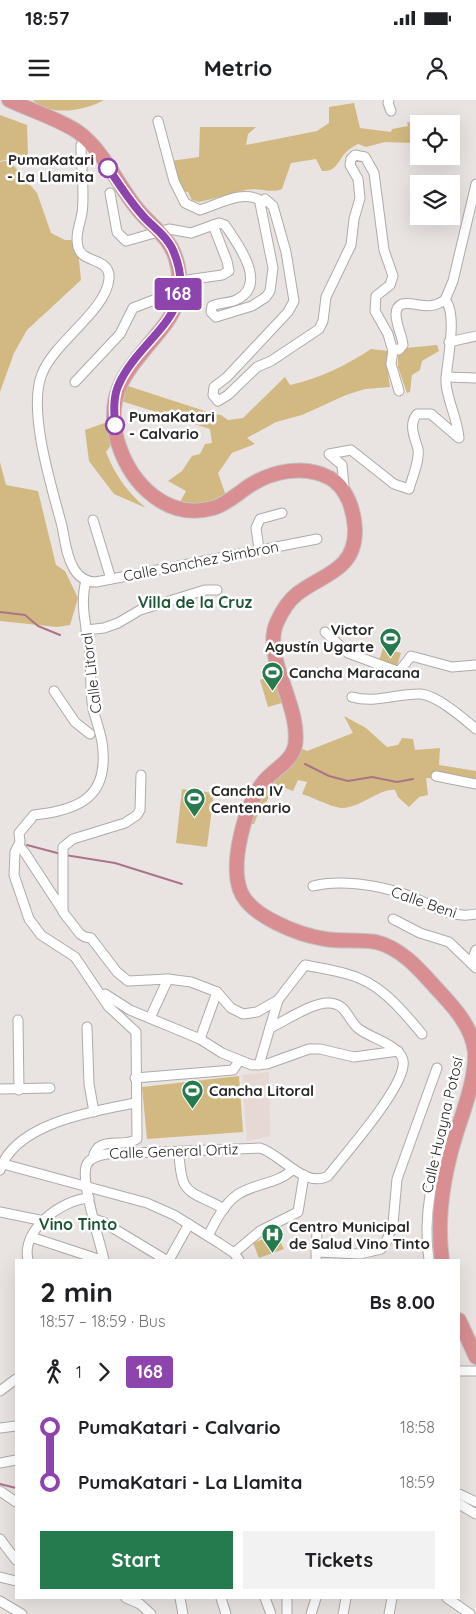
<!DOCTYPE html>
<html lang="en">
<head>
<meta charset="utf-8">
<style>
	:root { --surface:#fff; --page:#f2f2f2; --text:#202124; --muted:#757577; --accent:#267b4e }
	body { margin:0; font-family:Quicksand,sans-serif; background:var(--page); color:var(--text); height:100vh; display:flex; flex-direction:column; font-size:19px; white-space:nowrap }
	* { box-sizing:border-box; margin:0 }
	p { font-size:16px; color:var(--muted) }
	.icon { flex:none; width:28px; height:28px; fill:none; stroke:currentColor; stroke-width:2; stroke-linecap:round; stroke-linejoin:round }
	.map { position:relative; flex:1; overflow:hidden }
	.drawer { position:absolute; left:15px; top:1159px; width:445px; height:340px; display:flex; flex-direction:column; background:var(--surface); border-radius:0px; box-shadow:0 5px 20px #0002 }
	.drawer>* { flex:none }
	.badge { padding:0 10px; border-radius:4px; font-size:18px; line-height:32px }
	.buttons { position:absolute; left:410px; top:15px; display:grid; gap:10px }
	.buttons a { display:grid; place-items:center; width:50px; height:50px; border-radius:0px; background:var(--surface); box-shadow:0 5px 20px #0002; font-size:25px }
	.map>.badge { position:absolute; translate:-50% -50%; box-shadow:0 0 0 2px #fff }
	.legs { display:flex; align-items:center; gap:8px; height:55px; padding:0 25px; font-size:16px }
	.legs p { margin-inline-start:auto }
	.summary { display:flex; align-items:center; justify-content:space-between; height:85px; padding:0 25px }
	h1 { font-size:28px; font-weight:700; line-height:38px }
	.action { display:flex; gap:10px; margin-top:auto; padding:10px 25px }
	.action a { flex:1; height:58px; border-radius:0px; background:var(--accent); color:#fff; font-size:20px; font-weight:700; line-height:58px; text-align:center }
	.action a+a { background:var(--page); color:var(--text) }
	ul { padding:0 25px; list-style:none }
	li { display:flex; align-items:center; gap:18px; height:55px; font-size:19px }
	li i { display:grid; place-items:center; width:8px; height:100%; margin:0 6px; background:currentColor }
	li i::after { content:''; width:12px; height:12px; margin:-6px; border:4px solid; border-radius:50%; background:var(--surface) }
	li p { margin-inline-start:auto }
	li:first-child i { background:linear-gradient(#0000 50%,currentColor 0) }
	li:last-child i { background:linear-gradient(currentColor 50%,#0000 0) }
	.status { display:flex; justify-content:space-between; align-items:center; height:35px; padding:0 25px; background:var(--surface); direction:ltr }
	.status svg { height:14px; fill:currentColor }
	header { display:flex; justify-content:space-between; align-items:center; height:65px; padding:0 25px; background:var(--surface); font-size:22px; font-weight:700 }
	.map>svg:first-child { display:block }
</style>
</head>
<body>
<div class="status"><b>18:57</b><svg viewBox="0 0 49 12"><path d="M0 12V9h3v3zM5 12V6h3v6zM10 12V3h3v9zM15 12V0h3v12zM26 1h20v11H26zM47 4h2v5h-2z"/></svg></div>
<header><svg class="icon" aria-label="menu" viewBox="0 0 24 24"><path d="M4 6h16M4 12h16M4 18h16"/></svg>Metrio<svg class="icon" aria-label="person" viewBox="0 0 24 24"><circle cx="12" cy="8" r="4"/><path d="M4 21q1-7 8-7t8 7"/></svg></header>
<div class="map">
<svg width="476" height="1514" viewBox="0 0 476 1514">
	<rect width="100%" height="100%" fill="#e9e4e2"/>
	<!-- built -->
	<path fill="#e6d8d3" d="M269,972l1,64 -23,5 -5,-66z"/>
	<!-- green -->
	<g fill="#d1b981">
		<path d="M33,0h71c-19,11 -55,17 -71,0z"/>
		<path d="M354,3l6,25 31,4 1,-3 16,-3 -1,-4 12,2v16l-7,-1 -1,4 -26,-1 -19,5 -8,-3c-3,2 -8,4 -11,7 -9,9 -10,21 -25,20l-6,-12 -25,4 -9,26c-12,5 -23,-2 -36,1 -15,3 -31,9 -47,12l-7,-2 -4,-8 -8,-1 -9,-30 28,-4 1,-30h56l-8,7 -2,11 71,-14 12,-8v-16z"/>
		<path d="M0,15l27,10 1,30 -28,6z"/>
		<path d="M9,60l28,33 14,40 14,7h12l4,40 -54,50 -13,23 -14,39v-230z"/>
		<path d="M437,245l2,6 -17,10 -2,9 -8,5 -2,17 -3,1 -9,-26v-13l8,-6z"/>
		<path d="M371,249l17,2 -1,15 3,21 -25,2 -19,6 -44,20 -26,7 -29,16 8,6 -23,9 -14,20 8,23 -23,8 -23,-2 6,-11 -18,-10 14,-10 10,-15 8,-2 5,-10 7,-1 -2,-14 -89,-28 1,-8 6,-7 86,28 7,1 7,5 15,-2 42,-41 5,8c31,-7 55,-19 81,-36z"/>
		<path d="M107,322l4,23 -5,7c9,23 21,40 40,56l-32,-14 -25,-33 -4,-31z"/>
		<path d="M0,362l6,23 32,6 18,74 9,6 13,27 -8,27 -13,2 -57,-6z"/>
		<path d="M383,548l18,5 -4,13 -18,-5z"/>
		<path d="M276,573l9,29 -17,5 -8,-27z"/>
		<path d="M344,616l22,12 21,19 11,-2 4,-7 11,1 2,11 25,-2 -1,17 37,6v14l-19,-5 -31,-2 2,17 -9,2 -10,10 -11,-10 -3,-7c-14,-2 -34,17 -51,18 -9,1 -32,-11 -42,-14l5,-12 -9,-2 -5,11 -16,-6 -9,13 -4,11h-4l-6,15h-5l11,-30 41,-46 6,3 46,-18z"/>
		<path d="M182,689l32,4 -7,54 -31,-4z"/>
		<path d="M239,976l4,56 -96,7 -5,-52z"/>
		<path d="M276,1134l8,15 -25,9 -6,-15z"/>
	</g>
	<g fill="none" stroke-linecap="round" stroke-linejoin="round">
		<!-- stream -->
		<g stroke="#ad7389" stroke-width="2">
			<path d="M0,512l25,3 13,11 22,9"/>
			<path d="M305,664l24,12 19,5 24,-4 25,5 16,-3"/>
			<path d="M27,745l34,9"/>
			<path d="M65,755l50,8 67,21"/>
			<path d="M0,1384l16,4"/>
		</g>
		<defs>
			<g id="minor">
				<path d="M389,0l-1,3 3,8"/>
				<path d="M158,21l16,60 11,22 15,7c20,-6 42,-21 62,-9"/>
				<path d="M86,38l-5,7c0,22 4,47 1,68 -2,12 -7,21 -4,34 4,17 33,10 31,32 -3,32 -55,63 -67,95 -15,36 10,114 20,152 3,14 4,30 12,43 5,8 12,13 22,13l221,-43"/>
				<path d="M110,93l7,39 9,9 43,-12 22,4 28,-10 6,2c12,18 43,58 13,74 -8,5 -18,3 -26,7l-1,6 5,5 36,-11 14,-9 4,-6 3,-23 -13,-65 5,-4 8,7 13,46 8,49 -6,11 -61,65 -13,10 -1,8 5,6 10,-6 29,-28 14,-6 48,-32 4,-8 3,-24 25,-52 3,-26 6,-21 -2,-19 -8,-14 1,-6 4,-4 10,2 9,16 10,77 9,26 -3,9 -14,11 -1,15 13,23 4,14 7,2 4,-5c-1,-10 -7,-20 -7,-31 0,-4 2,-8 6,-10 14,-3 25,8 43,-4"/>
				<path d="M180,181l42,-6 7,-4 -2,-10 -14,-36"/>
				<path d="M445,200l8,-19 23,-97"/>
				<path d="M449,242l27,-6"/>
				<path d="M393,250l-2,14 8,27"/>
				<path d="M446,277l30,1"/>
				<path d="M75,282l45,-48 13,-26 39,-15 6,2"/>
				<path d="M342,388l2,-2 -2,-21 -13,-11 22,-4 43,34 15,5c3,-11 11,-29 9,-40 -3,-11 -10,-24 -1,-35h14l28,24c-1,-18 -14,-43 -13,-58 1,-20 12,-66 -1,-80"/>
				<path d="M93,420l18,59"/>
				<path d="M259,449l-3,-21 4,-9 22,-6"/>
				<path d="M86,481c-7,24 2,51 4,75 1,18 0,36 3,53 3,11 7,22 9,33 8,54 -21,68 -68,73l-15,18 1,9 -5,10 -1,23 15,44 12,16 34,22 33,49 28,26 1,107c-15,10 -39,-5 -44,19"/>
				<path d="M86,530l18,-2 14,-5 22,-13 65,-20h12"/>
				<path d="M325,532l23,21 49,18 4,-2 10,-13 41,11 24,-2"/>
				<path d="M54,591l21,31 15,12"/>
				<path d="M352,597c24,7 45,-4 69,-3 17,2 42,24 55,35"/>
				<path d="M141,675l-1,35 -3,5 -12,8 -52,16 -10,8v65l17,22 5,3 6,1 26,34 11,9 40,-2 23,3 26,10 14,16 12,6 14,-2 21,-12"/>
				<path d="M436,676l40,8"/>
				<path d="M19,746l6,7 38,58"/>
				<path d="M313,786c26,-7 65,-1 91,8 24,8 45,26 72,20"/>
				<path d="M393,819l27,14 29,9 27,26"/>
				<path d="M471,863l5,-13"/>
				<path d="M101,895l4,-1 25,16 70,29 22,14 30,12 15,-1 42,-15h11l34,8 44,-6"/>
				<path d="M150,918l18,-39"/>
				<path d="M18,920l1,70"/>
				<path d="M87,927l2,57 5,28"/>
				<path d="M200,939l17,-47"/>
				<path d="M259,965l19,-65 27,-35c14,3 29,5 42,9 33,8 55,36 75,60"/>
				<path d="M135,978l98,-8 6,-9"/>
				<path d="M0,989l50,-1"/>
				<path d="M179,1052c2,46 10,37 45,57"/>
				<path d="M0,1063l147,40 27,12 45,28 15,10 5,7"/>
				<path d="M0,1070c15,-47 94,-59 135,-67"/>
				<path d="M0,1112l44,9"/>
				<path d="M94,1119l9,3 63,38"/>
				<path d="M208,1136c7,-14 16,-32 29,-41 17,-12 42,-11 56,-26"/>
				<path d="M31,1137l70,23"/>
				<path d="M316,1152l44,2 21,-5 4,-4 8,-21 4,-45 40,-111"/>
				<path d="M234,1153l26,-22 38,-19 6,-37"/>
				<path d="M28,1160c-7,-30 33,-60 61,-62"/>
				<path d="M104,1160c-4,-19 -25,-82 -17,-96 4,-7 13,-9 20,-10l153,-6c21,6 45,41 68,28 18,-23 72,-84 75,-110 1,-5 -1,-11 -5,-14 -10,-11 -27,-14 -39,-23 -12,-9 -11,-25 -30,-26 -16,-1 -44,18 -59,25"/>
				<path d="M169,1160l20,-36"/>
				<path d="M316,1160l1,-29"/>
				<path d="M429,1160c-7,-46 5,-90 17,-134"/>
				<path d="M459,1271h17"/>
				<path d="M0,1291l16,-12"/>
				<path d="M0,1328l16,-2"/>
				<path d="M0,1363l16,-3"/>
				<path d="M0,1391l16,11"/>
				<path d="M459,1394l17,8"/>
				<path d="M459,1404l17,10"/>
				<path d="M0,1439l16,21"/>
				<path d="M0,1477l16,4"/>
				<path d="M126,1498l14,6 11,10"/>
				<path d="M180,1498l3,16"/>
				<path d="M221,1498l5,16"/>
				<path d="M265,1498l6,16"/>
				<path d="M447,1498l23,16"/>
				<path d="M0,1501l22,13"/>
				<path d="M287,1514v-16"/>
				<path d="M311,1514l5,-16"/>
				<path d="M343,1514l3,-16"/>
				<path d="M389,1514l3,-16"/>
			</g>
			<g id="highway">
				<path d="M9,0c21,10 50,19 69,32 25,18 39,51 57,74 14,19 34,29 41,53 5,16 4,34 -2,50 -4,11 -12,19 -19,28 -29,35 -51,57 -37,106 13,41 49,78 95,65 14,-4 24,-14 36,-22 23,-15 56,-22 81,-8 17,10 24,32 25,51 1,42 -33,45 -58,65 -9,7 -15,17 -20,28 -16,35 25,84 18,124 -4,17 -23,24 -33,38 -17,23 -32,78 -22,106 9,26 59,45 85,49 17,3 34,0 51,3 25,6 43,27 60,46 17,18 36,38 39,64 1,26 -11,57 -19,82 -13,42 -20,83 -14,126"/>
				<path d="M459,1220l17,37"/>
			</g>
		</defs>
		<!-- minor casing -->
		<use href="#minor" stroke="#afaaa8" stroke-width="11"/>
		<!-- highway casing -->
		<use href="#highway" stroke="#c3c3c2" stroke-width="16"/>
		<!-- minor -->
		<use href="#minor" stroke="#fff" stroke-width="9"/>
		<!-- highway -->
		<use href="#highway" stroke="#d98f91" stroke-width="14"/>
	</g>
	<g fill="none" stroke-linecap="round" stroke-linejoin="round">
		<defs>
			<path id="line-1" d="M108,68c11,16 22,34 36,49 10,11 21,17 28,31 31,67 -31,87 -53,136 -6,12 -5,28 -4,41"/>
		</defs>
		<!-- line-1 casing -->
		<use href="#line-1" stroke="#fff" stroke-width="11"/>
		<!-- line-1 -->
		<use href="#line-1" stroke="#8e44ad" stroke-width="8"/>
	</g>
	<!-- icons -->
	<defs>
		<symbol id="stadium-pin" viewBox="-11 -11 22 30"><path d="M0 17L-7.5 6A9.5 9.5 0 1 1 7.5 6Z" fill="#267b4e" stroke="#fff"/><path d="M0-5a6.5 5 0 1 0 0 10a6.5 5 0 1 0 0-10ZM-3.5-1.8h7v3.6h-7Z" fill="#fff"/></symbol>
		<symbol id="hospital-pin" viewBox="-11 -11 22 30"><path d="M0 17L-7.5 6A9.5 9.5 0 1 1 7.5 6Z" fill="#267b4e" stroke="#fff"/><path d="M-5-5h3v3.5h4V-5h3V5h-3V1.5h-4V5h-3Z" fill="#fff"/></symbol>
	</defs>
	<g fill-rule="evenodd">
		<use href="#stadium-pin" x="378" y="526" width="25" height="34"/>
		<use href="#stadium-pin" x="260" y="560" width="25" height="34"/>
		<use href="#stadium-pin" x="182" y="686" width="25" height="34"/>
		<use href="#stadium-pin" x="180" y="978" width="25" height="34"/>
		<use href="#hospital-pin" x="260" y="1122" width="25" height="34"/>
	</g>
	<!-- markers -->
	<g fill="#fff" stroke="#8e44ad" stroke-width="2.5">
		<circle cx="108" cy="68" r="9"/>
		<circle cx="115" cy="325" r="9"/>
	</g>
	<g text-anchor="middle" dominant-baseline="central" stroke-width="5" stroke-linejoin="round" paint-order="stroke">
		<!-- stop labels -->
		<g font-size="15" font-weight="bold" fill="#292726" stroke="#fff" text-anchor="end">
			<text x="94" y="59">PumaKatari<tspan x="94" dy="17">- La Llamita</tspan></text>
			<text x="129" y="316" text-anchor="start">PumaKatari<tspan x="129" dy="17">- Calvario</tspan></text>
		</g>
		<!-- street labels -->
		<g font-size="15" fill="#292726" stroke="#fff">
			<text transform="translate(201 461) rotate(-11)">Calle Sanchez Simbron</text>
			<text transform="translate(91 573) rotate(-97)">Calle Litoral</text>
			<text transform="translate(424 802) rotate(19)">Calle Beni</text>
			<text transform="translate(442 1025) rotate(-77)">Calle Huayna Potosí</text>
			<text transform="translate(174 1051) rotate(-2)">Calle General Ortiz</text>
		</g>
		<!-- poi labels -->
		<g font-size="15" font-weight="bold" fill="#292726" stroke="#fff" text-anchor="start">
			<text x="374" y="529" text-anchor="end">Victor<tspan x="374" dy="17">Agustín Ugarte</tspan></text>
			<text x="289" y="572">Cancha Maracana</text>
			<text x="211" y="690">Cancha IV<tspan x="211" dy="17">Centenario</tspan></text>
			<text x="209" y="990">Cancha Litoral</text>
			<text x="289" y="1126">Centro Municipal<tspan x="289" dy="17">de Salud Vino Tinto</tspan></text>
		</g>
		<!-- neighbourhood labels -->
		<g font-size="16" font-weight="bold" fill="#1c5536" stroke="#fff">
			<text x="195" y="502">Villa de la Cruz</text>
			<text x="78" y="1124">Vino Tinto</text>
		</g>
	</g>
</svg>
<div class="buttons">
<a><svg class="icon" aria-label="locate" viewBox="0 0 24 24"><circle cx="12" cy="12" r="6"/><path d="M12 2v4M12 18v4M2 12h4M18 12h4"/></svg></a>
<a><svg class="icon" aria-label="layers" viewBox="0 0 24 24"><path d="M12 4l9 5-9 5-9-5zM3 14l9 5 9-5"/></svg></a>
</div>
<b class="badge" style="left:178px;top:194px;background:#8e44ad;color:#fff">168</b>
<section class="drawer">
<div class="summary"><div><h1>2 min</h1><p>18:57 – 18:59 · Bus</p></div><b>Bs 8.00</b></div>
<div class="legs"><svg class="icon" aria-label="walk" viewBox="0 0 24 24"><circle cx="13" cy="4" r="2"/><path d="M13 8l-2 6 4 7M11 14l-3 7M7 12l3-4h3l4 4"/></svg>1<svg class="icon" aria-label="forward" viewBox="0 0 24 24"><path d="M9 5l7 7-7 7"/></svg><b class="badge" style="background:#8e44ad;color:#fff">168</b></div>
<ul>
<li><i style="color:#8e44ad"></i><b>PumaKatari - Calvario</b><p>18:58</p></li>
<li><i style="color:#8e44ad"></i><b>PumaKatari - La Llamita</b><p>18:59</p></li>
</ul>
<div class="action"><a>Start</a><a>Tickets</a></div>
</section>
</div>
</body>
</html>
